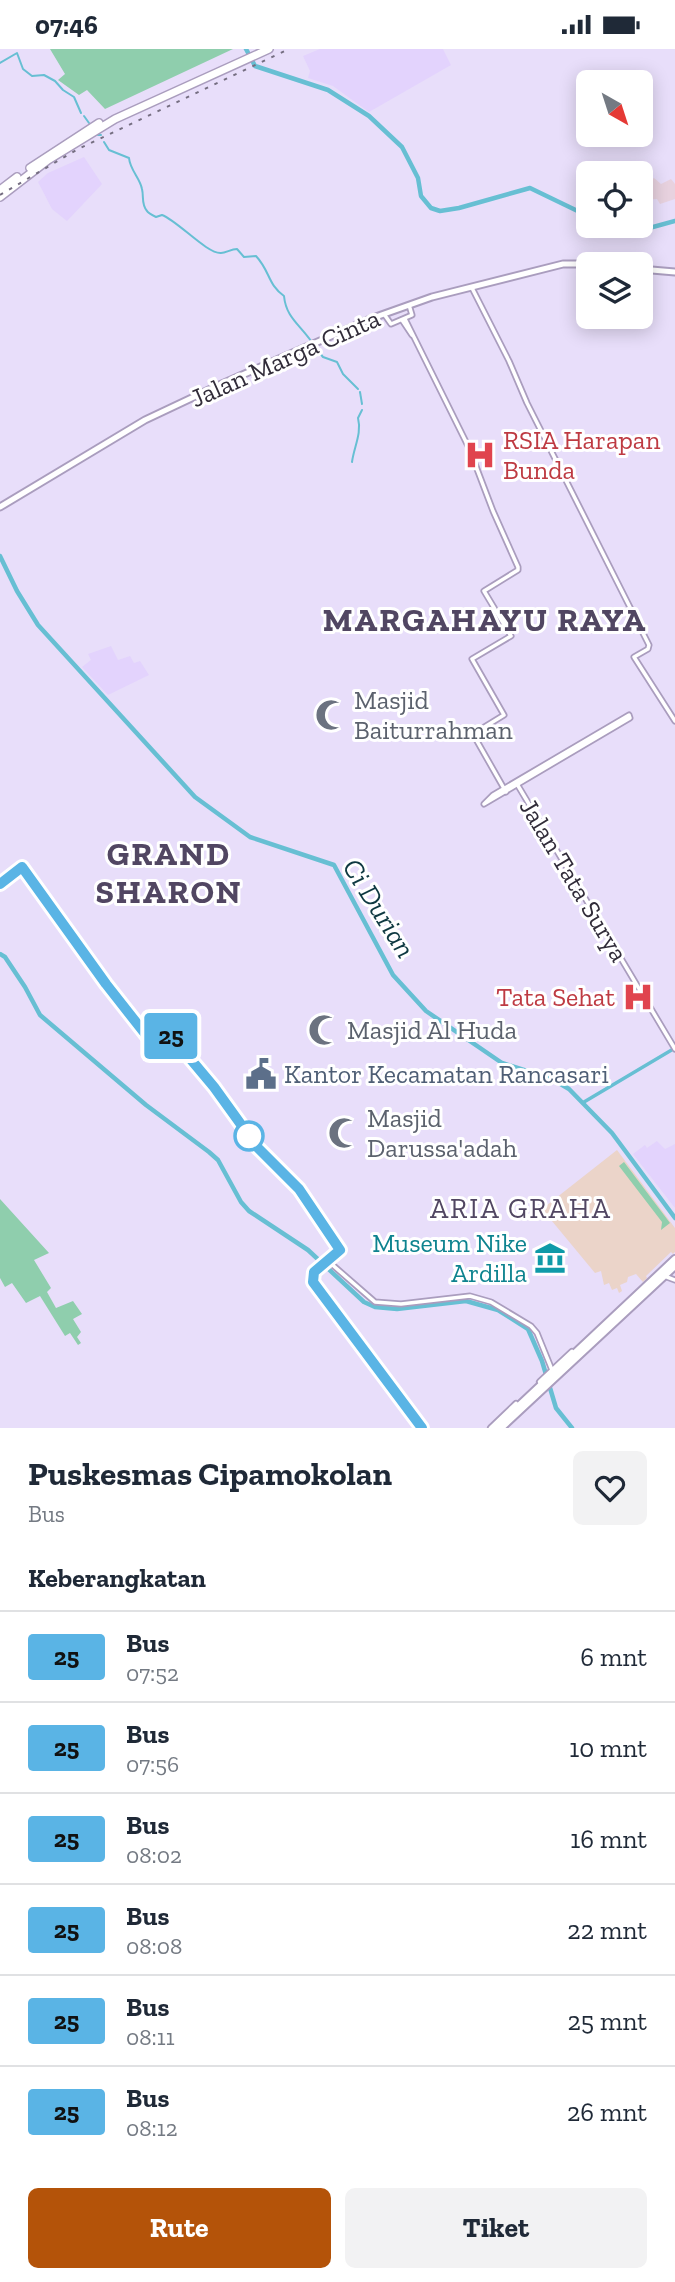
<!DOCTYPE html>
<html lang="id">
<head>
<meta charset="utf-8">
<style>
	:root { --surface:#fff; --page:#f2f2f3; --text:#1f2937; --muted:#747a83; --line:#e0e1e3; --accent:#b45309 }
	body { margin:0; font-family:"Zilla Slab",serif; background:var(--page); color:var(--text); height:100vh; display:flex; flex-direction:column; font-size:26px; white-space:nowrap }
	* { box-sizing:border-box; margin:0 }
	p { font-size:23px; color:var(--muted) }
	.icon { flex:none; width:38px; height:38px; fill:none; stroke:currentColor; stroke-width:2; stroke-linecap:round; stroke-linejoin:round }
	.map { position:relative; height:1379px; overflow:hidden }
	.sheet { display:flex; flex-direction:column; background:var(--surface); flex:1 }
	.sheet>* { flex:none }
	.badge { padding:0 14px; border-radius:5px; font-size:24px; line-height:46px }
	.needle { width:46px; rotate:141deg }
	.controls { position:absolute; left:576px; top:21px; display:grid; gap:14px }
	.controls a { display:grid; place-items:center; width:77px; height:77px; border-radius:10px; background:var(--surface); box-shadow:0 4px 18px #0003; font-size:35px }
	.map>.badge { position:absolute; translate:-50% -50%; box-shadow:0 0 0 4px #fff }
	h2 { padding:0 28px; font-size:26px; line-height:63px }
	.round { display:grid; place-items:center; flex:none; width:74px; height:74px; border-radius:10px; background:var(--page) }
	.summary { display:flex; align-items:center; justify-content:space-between; height:119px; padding:0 28px }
	h1 { font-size:33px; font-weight:700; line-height:52px }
	.cta { display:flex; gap:14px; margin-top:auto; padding:14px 28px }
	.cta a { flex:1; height:80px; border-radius:10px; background:var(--accent); color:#fff; font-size:28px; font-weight:700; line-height:80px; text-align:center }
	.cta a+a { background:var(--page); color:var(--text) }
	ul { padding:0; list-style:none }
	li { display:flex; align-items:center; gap:21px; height:91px; padding:0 28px; border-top:2px solid var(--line) }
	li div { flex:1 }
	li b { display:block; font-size:26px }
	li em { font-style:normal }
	li .badge { min-width:77px; font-weight:700; text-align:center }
	.status { display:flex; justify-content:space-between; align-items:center; height:49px; padding:0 35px; background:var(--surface); direction:ltr }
	.status svg { height:19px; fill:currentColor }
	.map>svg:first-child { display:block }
</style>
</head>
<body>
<div class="status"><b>07:46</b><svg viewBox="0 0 49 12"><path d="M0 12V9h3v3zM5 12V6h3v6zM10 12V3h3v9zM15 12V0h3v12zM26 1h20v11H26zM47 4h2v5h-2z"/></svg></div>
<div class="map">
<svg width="675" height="1379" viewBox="0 0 675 1379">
	<rect width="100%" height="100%" fill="#e8defa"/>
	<!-- commercial -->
	<path fill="#ebd4c9" d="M617,1101l58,78v24l-2,2 -2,-2 -25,24 1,2 -4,4 -7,-8 -8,3 -1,5 -7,3 2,6 -3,2 -2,-5 -5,2 -3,-7 -5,2 -3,-14 -6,2 -53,-64z"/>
	<!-- industrial -->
	<path fill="#e8d2df" d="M654,129l7,6 10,-5 4,5v15l-15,5 -3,-5 -16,1v-14z"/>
	<!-- built -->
	<g fill="#e3d3fd">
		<path d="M320,0h123l8,16 -82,47 -36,-26 -25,-8 2,-7 -7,-15z"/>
		<path d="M84,108l18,27 -35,37 -15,-12 -14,-27 10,-9z"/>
		<path d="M111,597l7,14 12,-4 4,7 6,-2 9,14 -41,20 -26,-28 9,-7 -3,-6z"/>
		<path d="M657,1092l8,8 10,-5v64l-42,-54 12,-9 2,3z"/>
	</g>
	<!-- green -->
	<g fill="#8fcead">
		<path d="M50,0h183l-128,60 -18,-19 -8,5 -21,-15 7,-6z"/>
		<path d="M624,1113l46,61 -9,7 1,-8 -43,-56z"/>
		<path d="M0,1150l49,54 -15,7 17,28 -4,4 9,16 17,-7 9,13 -9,5 8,13 -4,5 4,6 -3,2 -8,-12 -5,3 -25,-40 -14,7 -14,-20 -7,4 -5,-9z"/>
	</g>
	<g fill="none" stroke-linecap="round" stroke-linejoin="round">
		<!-- stream -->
		<g stroke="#67bfd3" stroke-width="2">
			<path d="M0,14l17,-10 6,16 9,7 12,-1 11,6 8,9 11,7 7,16"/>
			<path d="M84,67l5,7"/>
			<path d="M98,86h3"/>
			<path d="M104,93l5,8 20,8c1,12 11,20 13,31 2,8 -1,15 5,22 1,2 7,5 9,6l6,-2c16,6 45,39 59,38 5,0 10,-4 16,-4l7,8 12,-1c14,15 12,29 28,40 2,21 15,28 27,45"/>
			<path d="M314,297l9,11 14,5 6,12 15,15"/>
			<path d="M360,343l2,12"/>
			<path d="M352,413c2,-15 10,-29 6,-44l4,-8"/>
		</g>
		<!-- canal -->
		<path stroke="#67bfd3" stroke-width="3.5" d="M584,1053l91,-54"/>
		<!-- river -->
		<g stroke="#67bfd3" stroke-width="4.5">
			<path d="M246,0l9,17 73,24 41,26 33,31 16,31 3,18 10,12 9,3 19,-3 71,-20 58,28"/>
			<path d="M606,177l18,9 51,-14"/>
			<path d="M0,507l17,35 21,34 157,172 55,40 84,28 59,110 33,36 76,52 50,16 17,10 43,44 63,85"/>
			<path d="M0,905l5,3 20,30 15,28 106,90 63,47 9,8 23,42 8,9 59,39 56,52 11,5 22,2 69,-8 32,9 30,19 14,32 14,47 16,20"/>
		</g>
		<defs>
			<g id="tertiary">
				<path d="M472,239l37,73 18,42 122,242 -1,4 -14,8 41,64"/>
				<path d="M384,265l7,10 21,-9 -3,-10"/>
				<path d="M405,270l64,129 24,63 25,56v3l-34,21 27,45 -39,23 32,56 -31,19 33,58"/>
				<path d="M402,271l10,15"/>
				<path d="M629,666l1,3 -146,86 9,-9z"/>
				<path d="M517,735l158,265"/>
				<path d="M0,835l22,-17 84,117 44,56 17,-9 35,40 60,82 37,36 41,61 -26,22 -1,10 109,146"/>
				<path d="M328,1212l47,41 26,2 69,-8 21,6 40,24 6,7 15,37"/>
				<path d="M667,1228l8,3"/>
			</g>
			<g id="secondary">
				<path d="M540,1333l32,-30"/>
				<path d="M491,1379l25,-24"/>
			</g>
			<g id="primary">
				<path d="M640,220l35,3"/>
				<path d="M0,458l145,-87 72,-34 153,-67 62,-22 131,-33h28"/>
			</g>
			<g id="trunk">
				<path d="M495,1379l180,-169"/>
				<path d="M501,1379l174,-162"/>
			</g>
			<g id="motorway">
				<path d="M30,119l69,-45"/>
				<path d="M0,141l17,-13"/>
				<path d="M0,148l48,-37 67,-41 154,-70"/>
			</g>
		</defs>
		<!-- tertiary casing -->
		<use href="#tertiary" stroke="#aa9dbe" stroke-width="7"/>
		<!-- secondary casing -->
		<use href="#secondary" stroke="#aa9dbe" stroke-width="8"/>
		<!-- primary casing -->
		<use href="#primary" stroke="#aa9dbe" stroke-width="9"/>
		<!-- trunk casing -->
		<use href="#trunk" stroke="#aa9dbe" stroke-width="10"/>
		<!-- motorway casing -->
		<use href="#motorway" stroke="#aa9dbe" stroke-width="10"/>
		<!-- tertiary -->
		<use href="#tertiary" stroke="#fff" stroke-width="3.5"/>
		<!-- secondary -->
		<use href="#secondary" stroke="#fff" stroke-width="4.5"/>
		<!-- primary -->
		<use href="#primary" stroke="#fff" stroke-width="5"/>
		<!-- trunk -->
		<use href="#trunk" stroke="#fff" stroke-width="6"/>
		<!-- motorway -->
		<use href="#motorway" stroke="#fff" stroke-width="7"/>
		<!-- rail -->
		<path stroke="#756e81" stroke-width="2" stroke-dasharray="3.5 7" stroke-linecap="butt" d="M0,146l78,-46 211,-100"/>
	</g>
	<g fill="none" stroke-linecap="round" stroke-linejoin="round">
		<defs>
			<path id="line" d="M0,835l22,-17 84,117 44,56 17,-9 47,56 44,61 41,41 41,61 -26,22 -1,10 109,146"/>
		</defs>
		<!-- line casing -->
		<use href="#line" stroke="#fff" stroke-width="16"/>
		<!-- line -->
		<use href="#line" stroke="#5ab4e5" stroke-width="10"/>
	</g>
	<!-- icons -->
	<defs>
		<symbol id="hospital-bare" viewBox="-9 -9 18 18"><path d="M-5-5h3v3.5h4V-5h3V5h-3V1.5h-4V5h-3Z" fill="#e0444e" stroke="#fff" stroke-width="2.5" paint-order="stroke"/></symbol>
		<symbol id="mosque-bare" viewBox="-9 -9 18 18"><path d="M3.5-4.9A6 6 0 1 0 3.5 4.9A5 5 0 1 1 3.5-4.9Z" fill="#6b7280" stroke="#fff" stroke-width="2.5" paint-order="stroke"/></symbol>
		<symbol id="civic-bare" viewBox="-9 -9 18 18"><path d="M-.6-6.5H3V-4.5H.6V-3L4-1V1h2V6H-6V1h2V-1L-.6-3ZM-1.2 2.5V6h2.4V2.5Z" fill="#5c6f8a" stroke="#fff" stroke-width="2.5" paint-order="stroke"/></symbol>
		<symbol id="museum-bare" viewBox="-9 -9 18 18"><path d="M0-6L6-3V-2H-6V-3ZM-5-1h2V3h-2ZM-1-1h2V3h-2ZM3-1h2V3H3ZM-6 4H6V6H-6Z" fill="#0f9aa8" stroke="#fff" stroke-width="2.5" paint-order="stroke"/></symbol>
	</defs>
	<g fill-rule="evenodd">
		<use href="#hospital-bare" x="458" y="384" width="44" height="44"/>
		<use href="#mosque-bare" x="309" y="644" width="44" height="44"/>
		<use href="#hospital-bare" x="616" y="926" width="44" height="44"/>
		<use href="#mosque-bare" x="302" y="959" width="44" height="44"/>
		<use href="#civic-bare" x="239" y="1003" width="44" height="44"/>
		<use href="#mosque-bare" x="322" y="1062" width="44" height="44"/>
		<use href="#museum-bare" x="528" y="1187" width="44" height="44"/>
	</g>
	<!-- markers -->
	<circle fill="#fff" stroke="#5ab4e5" stroke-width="3.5" cx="249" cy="1087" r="14"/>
	<g text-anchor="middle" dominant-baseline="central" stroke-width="6" stroke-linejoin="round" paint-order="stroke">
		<!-- street labels -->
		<g font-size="26" fill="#312c39" stroke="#fff">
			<text transform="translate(285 309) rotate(-24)">Jalan Marga Cinta</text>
			<text transform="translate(574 831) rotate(59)">Jalan Tata Surya</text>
		</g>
		<!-- health labels -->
		<g font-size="26" fill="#be3a42" stroke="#fff" text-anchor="start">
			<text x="503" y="391">RSIA Harapan<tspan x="503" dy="30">Bunda</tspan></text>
			<text x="615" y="948" text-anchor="end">Tata Sehat</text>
		</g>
		<!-- worship labels -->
		<g font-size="26" fill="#5b616d" stroke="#fff" text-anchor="start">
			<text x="354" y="651">Masjid<tspan x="354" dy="30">Baiturrahman</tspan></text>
			<text x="347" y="981">Masjid Al Huda</text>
			<text x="367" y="1069">Masjid<tspan x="367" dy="30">Darussa'adah</tspan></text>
		</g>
		<!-- service labels -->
		<g font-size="26" fill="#4e5e75" stroke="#fff" text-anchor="start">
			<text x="284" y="1025">Kantor Kecamatan Rancasari</text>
		</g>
		<!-- culture labels -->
		<g font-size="26" fill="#0d838f" stroke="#fff" text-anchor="end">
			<text x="527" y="1194">Museum Nike<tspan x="527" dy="30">Ardilla</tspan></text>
		</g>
		<!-- water labels -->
		<g font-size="28" font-style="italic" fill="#0e3841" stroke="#fff">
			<text transform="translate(379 859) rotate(58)">Ci Durian</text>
		</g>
		<!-- neighbourhood labels -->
		<g font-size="28" letter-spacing="2" fill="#514662" stroke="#fff">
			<text x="521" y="1159">ARIA GRAHA</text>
		</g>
		<!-- district labels -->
		<g font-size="33" font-weight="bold" letter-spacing="2" fill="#514662" stroke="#fff">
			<text x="485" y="570">MARGAHAYU RAYA</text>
			<text x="169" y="804">GRAND<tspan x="169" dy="38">SHARON</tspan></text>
		</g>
	</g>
</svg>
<div class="controls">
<a><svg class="needle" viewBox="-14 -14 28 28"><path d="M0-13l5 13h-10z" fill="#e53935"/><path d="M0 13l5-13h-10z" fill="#747a83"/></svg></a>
<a><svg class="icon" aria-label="locate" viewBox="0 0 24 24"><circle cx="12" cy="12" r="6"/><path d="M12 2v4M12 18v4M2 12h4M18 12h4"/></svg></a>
<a><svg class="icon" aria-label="layers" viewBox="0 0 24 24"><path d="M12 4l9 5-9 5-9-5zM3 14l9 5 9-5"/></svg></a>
</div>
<b class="badge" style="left:171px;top:987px;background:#5ab4e5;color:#111">25</b>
</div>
<section class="sheet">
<div class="summary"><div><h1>Puskesmas Cipamokolan</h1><p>Bus</p></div><a class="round"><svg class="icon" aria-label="heart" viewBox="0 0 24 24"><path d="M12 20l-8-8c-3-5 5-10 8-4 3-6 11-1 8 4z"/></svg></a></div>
<h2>Keberangkatan</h2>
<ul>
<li><span class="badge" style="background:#5ab4e5;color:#111">25</span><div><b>Bus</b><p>07:52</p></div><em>6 mnt</em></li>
<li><span class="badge" style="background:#5ab4e5;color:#111">25</span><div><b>Bus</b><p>07:56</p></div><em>10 mnt</em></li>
<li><span class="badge" style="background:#5ab4e5;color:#111">25</span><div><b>Bus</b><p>08:02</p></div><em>16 mnt</em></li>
<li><span class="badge" style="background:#5ab4e5;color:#111">25</span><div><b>Bus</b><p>08:08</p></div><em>22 mnt</em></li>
<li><span class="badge" style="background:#5ab4e5;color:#111">25</span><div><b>Bus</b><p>08:11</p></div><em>25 mnt</em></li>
<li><span class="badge" style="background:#5ab4e5;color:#111">25</span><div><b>Bus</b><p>08:12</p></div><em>26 mnt</em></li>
</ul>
<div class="cta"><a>Rute</a><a>Tiket</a></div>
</section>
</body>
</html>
